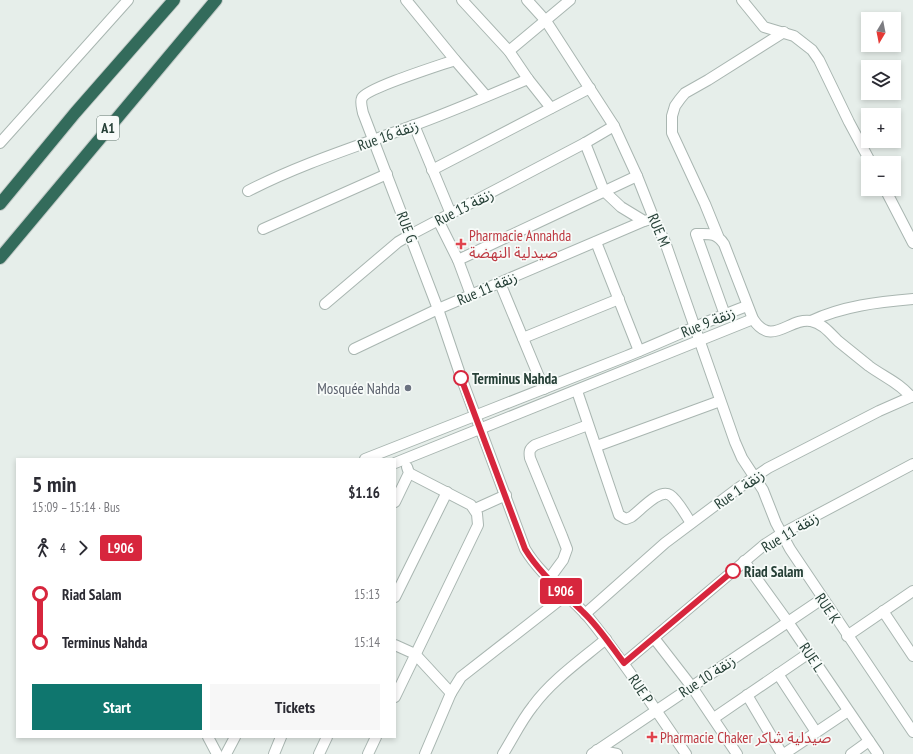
<!DOCTYPE html>
<html lang="en">
<head>
<meta charset="utf-8">
<style>
	:root { --surface:#fff; --page:#f7f7f7; --text:#2b2b33; --muted:#7c7c81; --accent:#0f766e }
	body { margin:0; font-family:"PT Sans Narrow","Noto Sans Arabic",sans-serif; background:var(--page); color:var(--text); height:100vh; display:flex; flex-direction:column; font-size:15px; white-space:nowrap }
	* { box-sizing:border-box; margin:0 }
	p { font-size:13px; color:var(--muted) }
	.icon { flex:none; width:22px; height:22px; fill:none; stroke:currentColor; stroke-width:2; stroke-linecap:round; stroke-linejoin:round }
	.map { position:relative; flex:1; overflow:hidden }
	.panel { position:absolute; left:16px; top:458px; width:380px; height:280px; display:flex; flex-direction:column; background:var(--surface); border-radius:0px; box-shadow:0 2px 6px #0003 }
	.panel>* { flex:none }
	.badge { padding:0 8px; border-radius:3px; font-size:14px; line-height:26px }
	.needle { width:26px; rotate:190deg }
	.buttons { position:absolute; left:861px; top:12px; display:grid; gap:8px }
	.buttons a { display:grid; place-items:center; width:40px; height:40px; border-radius:0px; background:var(--surface); box-shadow:0 2px 6px #0003; font-size:20px }
	.map>.badge { position:absolute; translate:-50% -50%; box-shadow:0 0 0 2px #fff }
	.legs { display:flex; align-items:center; gap:6px; height:44px; padding:0 16px; font-size:13px }
	.legs p { margin-inline-start:auto }
	.summary { display:flex; align-items:center; justify-content:space-between; height:68px; padding:0 16px }
	h1 { font-size:22px; font-weight:600; line-height:30px }
	.action { display:flex; gap:8px; margin-top:auto; padding:8px 16px }
	.action a { flex:1; height:46px; border-radius:0px; background:var(--accent); color:#fff; font-size:16px; font-weight:600; line-height:46px; text-align:center }
	.action a+a { background:var(--page); color:var(--text) }
	ul { padding:0 16px; list-style:none }
	li { display:flex; align-items:center; gap:14px; height:48px; font-size:15px }
	li i { display:grid; place-items:center; width:6px; height:100%; margin:0 5px; background:currentColor }
	li i::after { content:''; width:10px; height:10px; margin:-5px; border:3px solid; border-radius:50%; background:var(--surface) }
	li p { margin-inline-start:auto }
	li:first-child i { background:linear-gradient(#0000 50%,currentColor 0) }
	li:last-child i { background:linear-gradient(currentColor 50%,#0000 0) }
	.map>svg:first-child { display:block }
</style>
</head>
<body>
<div class="map">
<svg width="913" height="754" viewBox="0 0 913 754">
	<rect width="100%" height="100%" fill="#e6eeea"/>
	<g fill="none" stroke-linecap="round" stroke-linejoin="round">
		<defs>
			<g id="street">
				<path d="M406,0l49,60 31,36"/>
				<path d="M462,0l47,51 19,28 23,29"/>
				<path d="M527,0l19,21 68,105 23,50 17,43 11,23 70,200 7,16 21,32 13,33 14,26 123,183"/>
				<path d="M742,0l22,27 30,9 18,14 7,10 30,62 22,41"/>
				<path d="M509,51l61,-51"/>
				<path d="M455,60c-14,5 -88,28 -93,38 -2,4 0,10 1,15l75,196 23,68 64,172c16,27 43,45 64,69 35,43 65,90 97,136"/>
				<path d="M414,125l37,89"/>
				<path d="M0,143l128,-143"/>
				<path d="M585,143l19,48 17,16 23,14 4,-1"/>
				<path d="M432,170l158,-82"/>
				<path d="M885,189l28,54"/>
				<path d="M248,191c52,-27 110,-45 164,-65 39,-14 78,-31 116,-47"/>
				<path d="M438,220l20,40 13,35"/>
				<path d="M263,229l124,-55"/>
				<path d="M718,236l-13,-32 -33,-71v-17l3,-10 5,-7 5,-6 23,-13 76,-48"/>
				<path d="M596,242l43,109"/>
				<path d="M458,260l179,-84"/>
				<path d="M500,283l44,106"/>
				<path d="M325,304l73,-62 12,-7 175,-92 29,-17"/>
				<path d="M725,315l-29,-81c13,0 20,-2 28,10l29,75c19,29 36,-2 58,2 11,2 19,12 27,20 10,8 21,17 31,25 15,11 31,17 42,31"/>
				<path d="M811,321c32,-15 67,-19 102,-22"/>
				<path d="M523,338l96,-39"/>
				<path d="M354,349l84,-40 206,-88"/>
				<path d="M577,391l42,124 7,4 5,-2c9,-6 28,-29 39,-22 8,5 16,21 21,28"/>
				<path d="M597,446l123,-45"/>
				<path d="M365,459c87,-35 175,-68 262,-103 40,-16 79,-35 120,-50"/>
				<path d="M395,463l358,-144"/>
				<path d="M395,502l14,-29 -2,-6"/>
				<path d="M475,509l31,-14"/>
				<path d="M744,561l44,61 90,132"/>
				<path d="M549,579l14,-19 4,-11 -5,-13 -32,-78c-1,-6 -1,-9 5,-13l53,-20"/>
				<path d="M395,597l52,-105"/>
				<path d="M883,611l30,45"/>
				<path d="M585,614l80,-71 72,-54 31,-21 111,-57 34,-15"/>
				<path d="M847,636l66,-45"/>
				<path d="M654,638l38,49 45,67"/>
				<path d="M395,645l20,9 36,39"/>
				<path d="M624,663l140,-118 17,-11 132,-70"/>
				<path d="M778,674l38,58"/>
				<path d="M747,695l35,59"/>
				<path d="M395,697l83,-172 -1,-11 -6,-9 -62,-32"/>
				<path d="M714,718l95,-65"/>
				<path d="M208,737l9,17"/>
				<path d="M597,750l20,4"/>
				<path d="M226,754l9,-17"/>
				<path d="M274,754l7,-17"/>
				<path d="M319,754l8,-17"/>
				<path d="M368,754l8,-17"/>
				<path d="M425,754l26,-61 10,-16 105,-82"/>
				<path d="M503,754c10,-16 18,-33 30,-48 19,-26 48,-46 73,-67"/>
				<path d="M592,754l230,-155"/>
				<path d="M784,754l64,-43"/>
				<path d="M851,754l18,-13"/>
			</g>
			<g id="highway">
				<path d="M0,204l75,-91 99,-113"/>
				<path d="M0,258l216,-258"/>
			</g>
		</defs>
		<!-- street casing -->
		<use href="#street" stroke="#a9b6b1" stroke-width="12"/>
		<!-- highway casing -->
		<use href="#highway" stroke="#c2cac7" stroke-width="14"/>
		<!-- street -->
		<use href="#street" stroke="#fff" stroke-width="10"/>
		<!-- highway -->
		<use href="#highway" stroke="#336b5b" stroke-width="12"/>
	</g>
	<g fill="none" stroke-linecap="round" stroke-linejoin="round">
		<defs>
			<path id="line-1" d="M461,378l64,171c15,25 38,43 58,63 16,15 28,34 41,51l109,-92"/>
		</defs>
		<!-- line-1 casing -->
		<use href="#line-1" stroke="#fff" stroke-width="9"/>
		<!-- line-1 -->
		<use href="#line-1" stroke="#d7263d" stroke-width="6"/>
	</g>
	<!-- markers -->
	<g fill="#e0444e" stroke="#f7fbf9" stroke-width="1.5">
		<path d="M459 238h4v4h4v4h-4v4h-4v-4h-4v-4h4z"/>
		<path d="M650 731h4v4h4v4h-4v4h-4v-4h-4v-4h4z"/>
	</g>
	<g fill="#fff" stroke="#d7263d" stroke-width="2">
		<circle cx="461" cy="378" r="7"/>
		<circle cx="733" cy="571" r="7"/>
	</g>
	<circle fill="#6b7280" stroke="#f7fbf9" stroke-width="1.5" cx="408" cy="388" r="4"/>
	<g text-anchor="middle" dominant-baseline="central" stroke-width="3.5" stroke-linejoin="round" paint-order="stroke">
		<!-- shield labels -->
		<rect fill="#f7fbf9" stroke="#657871" stroke-width="1" x="97" y="116" width="22" height="24" rx="3"/>
		<g font-size="14" font-weight="bold" fill="#264037">
			<text x="108" y="128">A1</text>
		</g>
		<!-- street labels -->
		<g font-size="15" fill="#264037" stroke="#f7fbf9">
			<text transform="translate(388 135) rotate(-20)">Rue 16 زنقة</text>
			<text transform="translate(464 207) rotate(-27)">Rue 13 زنقة</text>
			<text transform="translate(407 227) rotate(69)">RUE G</text>
			<text transform="translate(659 230) rotate(67)">RUE M</text>
			<text transform="translate(487 288) rotate(-23)">Rue 11 زنقة</text>
			<text transform="translate(708 322) rotate(-22)">Rue 9 زنقة</text>
			<text transform="translate(739 489) rotate(-35)">Rue 1 زنقة</text>
			<text transform="translate(790 532) rotate(-31)">Rue 11 زنقة</text>
			<text transform="translate(828 608) rotate(56)">RUE K</text>
			<text transform="translate(812 657) rotate(56)">RUE L</text>
			<text transform="translate(707 676) rotate(-33)">Rue 10 زنقة</text>
			<text transform="translate(641 689) rotate(56)">RUE P</text>
		</g>
		<!-- health labels -->
		<g font-size="15" fill="#be3a42" stroke="#f7fbf9" text-anchor="start">
			<text x="469" y="235">Pharmacie Annahda<tspan x="469" dy="17">صيدلية النهضة</tspan></text>
			<text x="660" y="737">Pharmacie Chaker صيدلية شاكر</text>
		</g>
		<!-- stop labels -->
		<g font-size="15" font-weight="bold" fill="#264037" stroke="#f7fbf9" text-anchor="start">
			<text x="472" y="378">Terminus Nahda</text>
			<text x="744" y="571">Riad Salam</text>
		</g>
		<!-- worship labels -->
		<g font-size="15" fill="#5b616d" stroke="#f7fbf9" text-anchor="end">
			<text x="400" y="388">Mosquée Nahda</text>
		</g>
	</g>
</svg>
<div class="buttons">
<a><svg class="needle" viewBox="-14 -14 28 28"><path d="M0-13l5 13h-10z" fill="#e53935"/><path d="M0 13l5-13h-10z" fill="#7c7c81"/></svg></a>
<a><svg class="icon" aria-label="layers" viewBox="0 0 24 24"><path d="M12 4l9 5-9 5-9-5zM3 14l9 5 9-5"/></svg></a>
<a>+</a>
<a>−</a>
</div>
<b class="badge" style="left:561px;top:591px;background:#d7263d;color:#fff">L906</b>
<section class="panel">
<div class="summary"><div><h1>5 min</h1><p>15:09 – 15:14 · Bus</p></div><b>$1.16</b></div>
<div class="legs"><svg class="icon" aria-label="walk" viewBox="0 0 24 24"><circle cx="13" cy="4" r="2"/><path d="M13 8l-2 6 4 7M11 14l-3 7M7 12l3-4h3l4 4"/></svg>4<svg class="icon" aria-label="forward" viewBox="0 0 24 24"><path d="M9 5l7 7-7 7"/></svg><b class="badge" style="background:#d7263d;color:#fff">L906</b></div>
<ul>
<li><i style="color:#d7263d"></i><b>Riad Salam</b><p>15:13</p></li>
<li><i style="color:#d7263d"></i><b>Terminus Nahda</b><p>15:14</p></li>
</ul>
<div class="action"><a>Start</a><a>Tickets</a></div>
</section>
</div>
</body>
</html>
